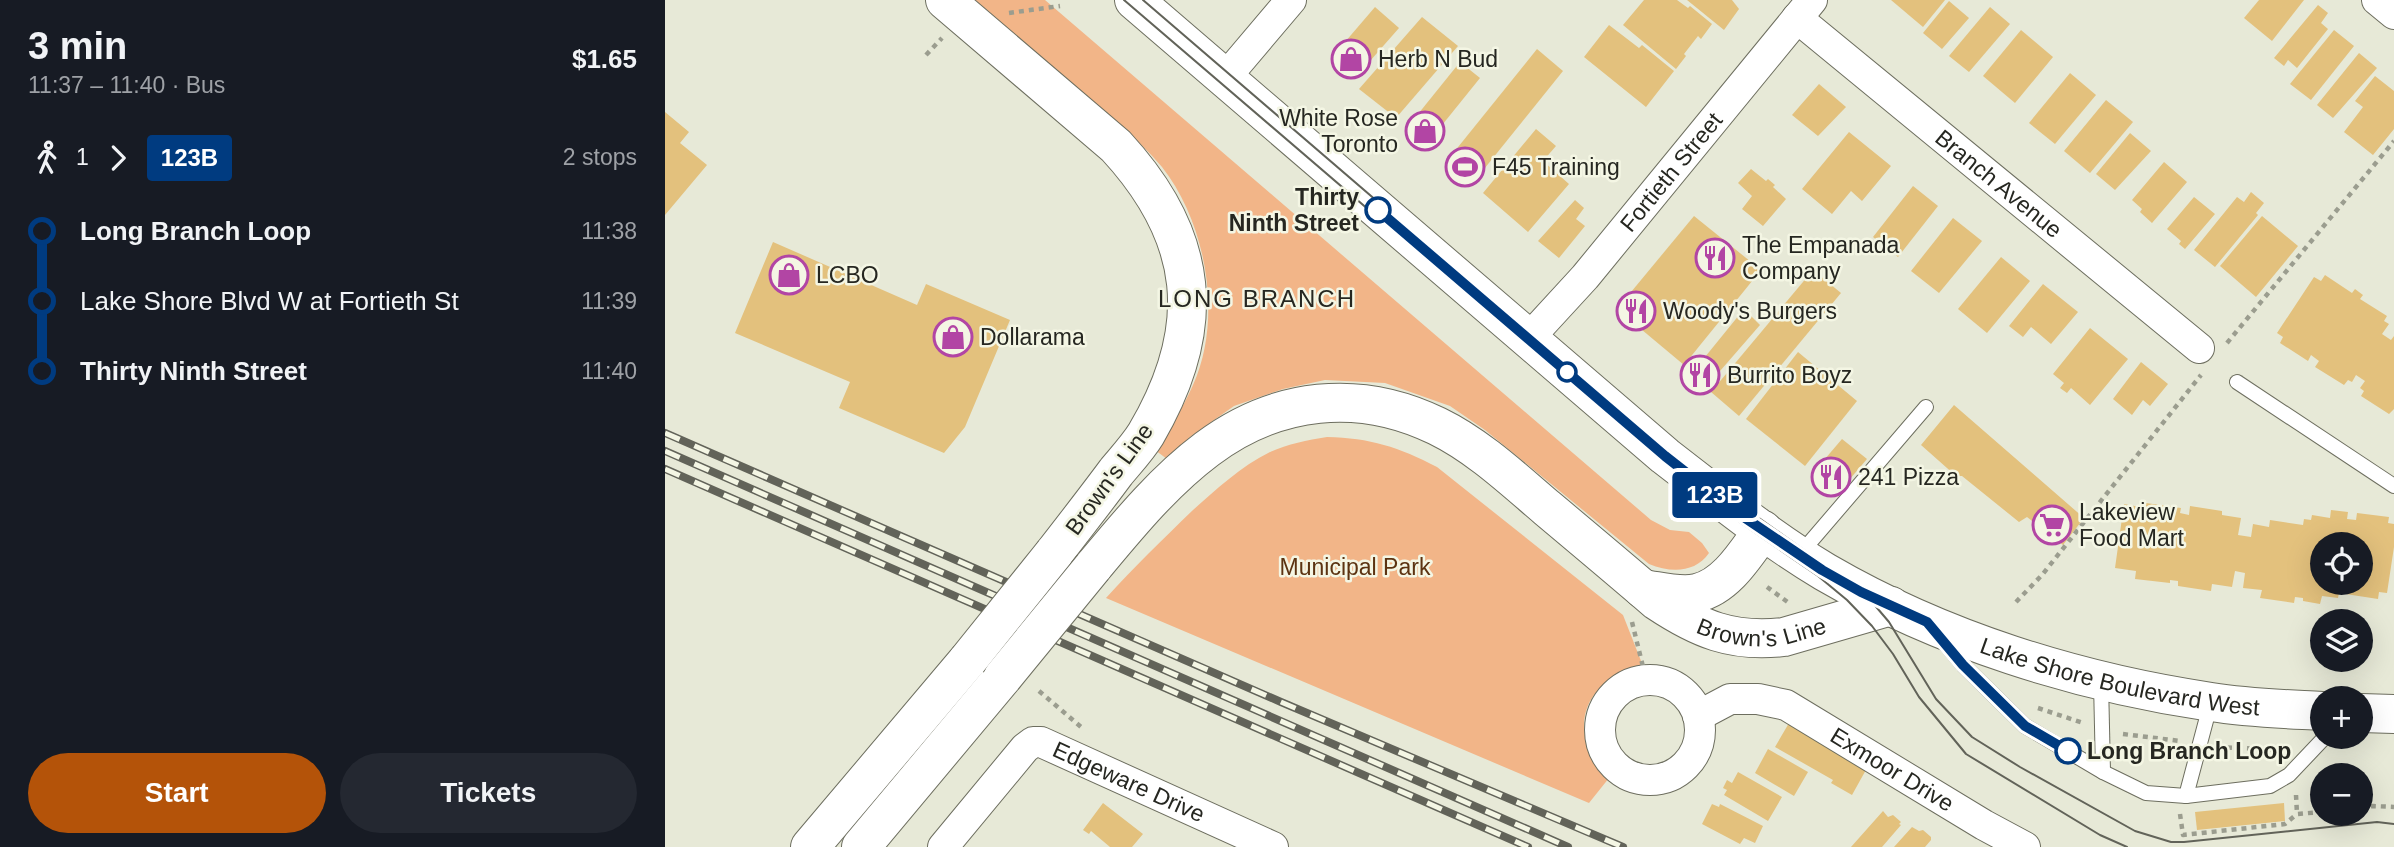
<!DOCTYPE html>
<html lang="en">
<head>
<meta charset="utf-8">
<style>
	:root { --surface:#171b24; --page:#242831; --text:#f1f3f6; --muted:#9ea1a6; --accent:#b45309 }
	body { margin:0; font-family:Arial,sans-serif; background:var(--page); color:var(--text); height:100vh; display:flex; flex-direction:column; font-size:26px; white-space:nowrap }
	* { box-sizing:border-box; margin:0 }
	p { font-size:23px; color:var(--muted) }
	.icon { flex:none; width:38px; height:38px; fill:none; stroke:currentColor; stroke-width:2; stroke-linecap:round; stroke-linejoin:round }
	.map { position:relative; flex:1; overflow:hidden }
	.drawer { display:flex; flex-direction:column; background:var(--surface); width:665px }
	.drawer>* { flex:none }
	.badge { padding:0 14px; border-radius:5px; font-size:24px; line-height:46px }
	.fabs { position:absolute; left:1645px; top:532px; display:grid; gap:14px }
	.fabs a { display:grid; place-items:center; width:63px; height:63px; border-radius:50%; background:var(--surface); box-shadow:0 7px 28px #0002; font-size:35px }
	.map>.badge { position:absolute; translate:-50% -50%; box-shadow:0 0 0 4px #fff }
	.legs { display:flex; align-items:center; gap:10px; height:77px; padding:0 28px; font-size:23px }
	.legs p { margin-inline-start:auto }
	.headline { display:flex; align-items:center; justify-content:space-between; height:119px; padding:0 28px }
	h1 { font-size:38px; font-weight:700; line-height:52px }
	.cta { display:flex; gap:14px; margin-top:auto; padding:14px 28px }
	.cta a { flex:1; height:80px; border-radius:42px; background:var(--accent); color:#fff; font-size:28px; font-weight:700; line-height:80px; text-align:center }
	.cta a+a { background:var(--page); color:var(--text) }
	ul { padding:0 28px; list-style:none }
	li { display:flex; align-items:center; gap:24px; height:70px; font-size:26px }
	li i { display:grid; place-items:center; width:10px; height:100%; margin:0 9px; background:currentColor }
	li i::after { content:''; width:18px; height:18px; margin:-9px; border:5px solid; border-radius:50%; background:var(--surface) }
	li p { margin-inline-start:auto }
	li:first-child i { background:linear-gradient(#0000 50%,currentColor 0) }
	li:last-child i { background:linear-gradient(currentColor 50%,#0000 0) }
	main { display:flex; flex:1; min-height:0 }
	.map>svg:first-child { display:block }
</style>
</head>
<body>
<main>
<section class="drawer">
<div class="headline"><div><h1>3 min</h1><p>11:37 – 11:40 · Bus</p></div><b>$1.65</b></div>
<div class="legs"><svg class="icon" aria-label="walk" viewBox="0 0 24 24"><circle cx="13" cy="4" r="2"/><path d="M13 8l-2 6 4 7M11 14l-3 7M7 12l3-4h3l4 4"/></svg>1<svg class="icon" aria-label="forward" viewBox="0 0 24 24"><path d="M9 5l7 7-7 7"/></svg><b class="badge" style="background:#003b80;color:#fff">123B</b><p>2 stops</p></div>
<ul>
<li><i style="color:#003b80"></i><b>Long Branch Loop</b><p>11:38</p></li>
<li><i style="color:#003b80"></i><span>Lake Shore Blvd W at Fortieth St</span><p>11:39</p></li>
<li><i style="color:#003b80"></i><b>Thirty Ninth Street</b><p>11:40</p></li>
</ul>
<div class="cta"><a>Start</a><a>Tickets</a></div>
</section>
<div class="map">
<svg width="1729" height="847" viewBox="0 0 1729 847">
	<rect width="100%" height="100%" fill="#e7e9d7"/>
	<!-- green -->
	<g fill="#f2b588">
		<path d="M310,0h70l606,520 19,10 19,2 13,11 7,10c-14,20 -38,20 -60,11l-164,-134 -35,-24 -65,-23 -60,-3 -42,9 -49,17 -44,31 -23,22 -12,-9c14,-21 28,-42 38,-65 30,-66 14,-161 -31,-218 -19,-23 -50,-49 -74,-69 -38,-33 -75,-65 -113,-98z"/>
		<path d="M662,437c43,1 72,10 110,30l186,148 20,51c-62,15 -78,66 -34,112l-20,25 -483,-205c28,-31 57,-59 87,-88 24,-21 48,-44 77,-58 18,-8 37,-12 57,-15z"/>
	</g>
	<!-- building -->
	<g fill="#e3c17d" fill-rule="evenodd">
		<path d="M979,0h33l11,8 2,-2 22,18 -11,15 -3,-3 -14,18 2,2 -10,13 -53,-44z"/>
		<path d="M1022,0h45l7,9 -15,21z"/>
		<path d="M1226,0h54l-22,27z"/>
		<path d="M1594,0h45l-32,41 -28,-23z"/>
		<path d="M1284,1l20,17 -27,31 -19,-16z"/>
		<path d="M1653,5l10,8 -7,10 7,6 -31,39 -9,-8 -4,6 -10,-8z"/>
		<path d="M710,7l24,21 -43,49 -23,-21z"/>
		<path d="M1325,7l20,17 -41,48 -20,-16z"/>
		<path d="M757,17l36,29 -62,72 -37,-29z"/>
		<path d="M944,25l30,23 3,-3 32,26 -28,36 -62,-50z"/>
		<path d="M1356,30l32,27 -38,46 -32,-27z"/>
		<path d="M1669,30l20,16 -43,54 -21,-16z"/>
		<path d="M872,49l26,22 -91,113 -26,-22z"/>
		<path d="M1694,53l18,15 -44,50 -16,-13z"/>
		<path d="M795,62l20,16 -54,67 -20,-16z"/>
		<path d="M1405,73l26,22 -41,49 -26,-21z"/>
		<path d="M1710,76l19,15v38l-21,26 -29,-23 19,-25 -8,-6z"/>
		<path d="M1154,84l27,23 -28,29 -26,-21z"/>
		<path d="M1441,100l27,22 -43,51 -26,-22z"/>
		<path d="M0,112l24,20 -9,11 27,22 -42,50z"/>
		<path d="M871,129l20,17 -13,15 26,23 -41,48 -45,-39z"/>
		<path d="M1184,132l42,34 -29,35 -11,-10 -19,23 -30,-25z"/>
		<path d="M1465,133l21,18 -36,39 -19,-16z"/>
		<path d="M1499,162l23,20 -35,41 -12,-11 2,-3 -10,-9z"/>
		<path d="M1086,169l15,12 2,-2 7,6 -2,2 13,12 -23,27 -21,-17 10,-13 -14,-13z"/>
		<path d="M1248,186l25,20 -40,51 -25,-20z"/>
		<path d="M1586,192l13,11 -8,10 2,2 -43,52 -21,-17 43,-53 7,5z"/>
		<path d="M1529,197l21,17 -30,35 -6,-5 2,-3 -14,-12z"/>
		<path d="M910,200l9,8 -8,11 9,7 -26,32 -21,-17z"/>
		<path d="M1029,216l67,54 -77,95 -67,-56z"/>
		<path d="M1597,216l36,30 -42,51 -36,-31z"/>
		<path d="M1288,218l29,23 -43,52 -28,-22z"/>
		<path d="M108,242l144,63 9,-21 84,36 -45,107 -21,26 -105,-45 11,-26 -115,-49z"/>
		<path d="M1336,257l29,24 -43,52 -29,-24z"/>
		<path d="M1148,270l28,23 -102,123 -28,-24z"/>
		<path d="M1660,275l27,18 3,-4 8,6 -3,4 27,17 -3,5 5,3 -7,10 9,6 3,-4v73l-5,5 -28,-18 3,-5 -4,-3 5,-7 -9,-6 -4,7 -4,-2 -4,5 -29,-18 4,-6 -8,-6 -3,6 -28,-18 3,-6 -6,-4 37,-56 7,4z"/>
		<path d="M1378,284l35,28 -27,32 -20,-17 -8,10 -14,-11z"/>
		<path d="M1079,309l16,16 -53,61 -15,-13z"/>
		<path d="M1425,328l38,31 -38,46 -19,-17 -4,5 -7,-5 4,-5 -11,-9z"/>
		<path d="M1133,352l59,49 -52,65 -59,-47z"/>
		<path d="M1476,362l27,22 -18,22 -7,-6 -11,15 -19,-16z"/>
		<path d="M1289,405l130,113 -21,27 -36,-28 -8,5 -57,-46h-6l-35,-31z"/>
		<path d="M1177,439l25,20 -30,35 -24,-21z"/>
		<path d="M1481,503l35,5 -1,5 9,2 1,-9 32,5v4l19,3 -3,17 13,2 2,-13 16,3 1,-7 33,5 1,-6 7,1 1,-5 18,3 1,-8 17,2 -1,7 9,1 1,-7 32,4 -1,6 6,1v23l-7,46 -8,-1 -1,7 -39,-6 -1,5 -16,-2 -2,8 -17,-3v-3l-8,-1 -1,6 -34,-5 2,-8 -19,-2 2,-15 -10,-2 -3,16 -20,-3 -1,7 -33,-5v-5l-8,-1v3l-35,-4 1,-8 -21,-3 9,-64 21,4zM1657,544h39v39h-39z"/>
		<path d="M1124,723l78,45 -15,27 -21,-12 2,-3 -58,-33z"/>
		<path d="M1103,749l40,23 -14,24 -39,-23z"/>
		<path d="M1073,772l44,25 -14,24 -44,-26 3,-5 -4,-2 4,-8 5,3z"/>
		<path d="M438,803l40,31 -11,13h-22l-19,-16 -2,3 -6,-4z"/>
		<path d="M1619,803l1,18 -88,9 -2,-18z"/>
		<path d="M1047,804l7,3 1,-3 43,22 -8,17 -11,-5 -4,6 -38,-20z"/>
		<path d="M1218,811l5,6 5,-2 8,7 -2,2 2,1 -19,22h-31z"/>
		<path d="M1247,827l7,4 4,-1 8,7v3l-6,7h-31z"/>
	</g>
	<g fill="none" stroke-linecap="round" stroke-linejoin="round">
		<defs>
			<g id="service">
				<path d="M1572,382l157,104"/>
				<path d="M1135,554l126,-147"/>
				<path d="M1278,641l20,24 62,61 78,46 43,21 40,3 84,-10 19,-11 36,-38"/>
				<path d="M1436,682l2,90"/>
				<path d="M1521,796l25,-94"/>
			</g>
			<g id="minor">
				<path d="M1712,0l17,14"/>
				<path id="s1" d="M1132,18l402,330"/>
				<path d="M560,78l66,-78"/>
				<path id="s2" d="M863,339l57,-62 227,-277"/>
				<circle cx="985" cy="730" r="50"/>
				<path id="s3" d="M1033,716l32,-17h28l28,6 198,120 41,22"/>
				<path id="s4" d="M278,847l82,-99 8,-6h8l232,105"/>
			</g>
			<g id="primary">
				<path d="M280,0l171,146c84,91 93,181 30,288 -8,13 -20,26 -30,38 -20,27 -41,54 -62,81"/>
				<path id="s5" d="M469,0l531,456c52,40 103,82 160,116 117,68 252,110 386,130 37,6 74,7 111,9"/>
				<path id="s6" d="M428,567c35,-42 70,-85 114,-118 69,-52 152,-61 230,-23 41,20 76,53 110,82 37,31 74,62 110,93 42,28 75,42 127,36l107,-31"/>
				<path d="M978,589c16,2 37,8 54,4 30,-7 49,-40 66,-63"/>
				<path d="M1696,713l33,1"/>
				<path d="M145,847l158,-187"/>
				<path d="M196,847l142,-170"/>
			</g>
		</defs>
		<!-- service casing -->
		<use href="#service" stroke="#6d6e5f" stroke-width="16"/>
		<!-- minor casing -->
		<use href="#minor" stroke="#6d6e5f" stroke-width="32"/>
		<!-- primary casing -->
		<use href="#primary" stroke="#6d6e5f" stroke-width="40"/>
		<!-- path -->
		<g stroke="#9b9d8f" stroke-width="4.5" stroke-dasharray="5 5" stroke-linecap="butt">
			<path d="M344,13l51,-7"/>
			<path d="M261,55l16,-17"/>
			<path d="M1562,343l167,-202"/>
			<path d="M1102,587l22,16"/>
			<path d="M1351,602l26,-27 159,-200"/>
			<path d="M967,622l14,57"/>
			<path d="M374,691l42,36"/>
			<path d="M1373,708l45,15"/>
			<path d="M1458,734l57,7"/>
			<path d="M1552,747l69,3"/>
			<path d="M1631,795l1,19 25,-2"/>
			<path d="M1696,808l12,-2 21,1"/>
			<path d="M1515,814l3,21 102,-11 12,-10"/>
		</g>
		<!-- service -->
		<use href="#service" stroke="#fff" stroke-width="14"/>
		<!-- minor -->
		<use href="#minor" stroke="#fff" stroke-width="30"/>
		<!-- primary -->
		<use href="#primary" stroke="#fff" stroke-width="38"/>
		<!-- tram -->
		<g stroke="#626359" stroke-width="2">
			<path d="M459,0l547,469 57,45 90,62 29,24 25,26 21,28 26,43 47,57 134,81 27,12"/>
			<path d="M478,0l505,434 56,45 121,86 47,37 17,20 47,77 36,38 48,30 115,64 36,11h13l193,-20 17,2"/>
		</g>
		<defs>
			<g id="rail">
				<path d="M0,433l616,269 342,145"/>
				<path d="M0,451l903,396"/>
				<path d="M0,469l863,378"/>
			</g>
		</defs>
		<!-- rail casing -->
		<use href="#rail" stroke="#626359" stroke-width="8"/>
		<!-- rail -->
		<use href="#rail" stroke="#f4f6e4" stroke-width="5" stroke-dasharray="16" stroke-linecap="butt"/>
		<defs>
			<g id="primary-bridge">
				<path d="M303,660l86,-107"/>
				<path d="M338,677l90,-110"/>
			</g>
		</defs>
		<!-- primary-bridge casing -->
		<use href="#primary-bridge" stroke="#6d6e5f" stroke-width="40" stroke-linecap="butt"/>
		<!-- primary-bridge -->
		<use href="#primary-bridge" stroke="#fff" stroke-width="38"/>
	</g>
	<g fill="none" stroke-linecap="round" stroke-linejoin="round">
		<defs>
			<path id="line-1" d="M713,210l287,246 70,55 87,59 39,22 66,30 36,43 62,61 43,25"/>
		</defs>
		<!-- line-1 casing -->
		<use href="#line-1" stroke="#fff" stroke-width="16"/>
		<!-- line-1 -->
		<use href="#line-1" stroke="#003b80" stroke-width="10"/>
	</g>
	<!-- icons -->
	<defs>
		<symbol id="shop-ring" viewBox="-11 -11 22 22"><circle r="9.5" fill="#f4f6e4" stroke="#b245a4" stroke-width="1.5"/><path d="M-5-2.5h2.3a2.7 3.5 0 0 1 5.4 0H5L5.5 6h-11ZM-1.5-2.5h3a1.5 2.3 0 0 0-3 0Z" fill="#b245a4"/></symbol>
		<symbol id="stadium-ring" viewBox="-11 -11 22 22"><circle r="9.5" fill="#f4f6e4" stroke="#b245a4" stroke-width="1.5"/><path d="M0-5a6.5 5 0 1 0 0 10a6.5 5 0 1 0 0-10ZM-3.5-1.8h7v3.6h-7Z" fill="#b245a4"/></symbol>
		<symbol id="restaurant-ring" viewBox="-11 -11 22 22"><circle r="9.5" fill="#f4f6e4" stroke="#b245a4" stroke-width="1.5"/><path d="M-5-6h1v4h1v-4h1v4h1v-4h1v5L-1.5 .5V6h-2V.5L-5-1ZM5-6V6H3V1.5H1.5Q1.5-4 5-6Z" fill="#b245a4"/></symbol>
		<symbol id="supermarket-ring" viewBox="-11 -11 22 22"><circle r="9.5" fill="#f4f6e4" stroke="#b245a4" stroke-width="1.5"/><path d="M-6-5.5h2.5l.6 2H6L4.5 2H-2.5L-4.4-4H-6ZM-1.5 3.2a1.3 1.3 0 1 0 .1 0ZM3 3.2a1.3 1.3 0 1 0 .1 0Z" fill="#b245a4"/></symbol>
	</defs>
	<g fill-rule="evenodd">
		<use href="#shop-ring" x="664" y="37" width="44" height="44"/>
		<use href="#shop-ring" x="738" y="109" width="44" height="44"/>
		<use href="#stadium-ring" x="778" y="145" width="44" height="44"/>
		<use href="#restaurant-ring" x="1028" y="236" width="44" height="44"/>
		<use href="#shop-ring" x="102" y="253" width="44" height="44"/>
		<use href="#restaurant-ring" x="949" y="289" width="44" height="44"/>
		<use href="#shop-ring" x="266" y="315" width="44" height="44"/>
		<use href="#restaurant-ring" x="1013" y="353" width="44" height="44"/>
		<use href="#restaurant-ring" x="1144" y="455" width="44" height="44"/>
		<use href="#supermarket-ring" x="1365" y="503" width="44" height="44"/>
	</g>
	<!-- markers -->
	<g fill="#fff" stroke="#003b80" stroke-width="3.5">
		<circle cx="713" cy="210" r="12"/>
		<circle cx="902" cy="372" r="9"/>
		<circle cx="1403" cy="751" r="12"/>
	</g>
	<g text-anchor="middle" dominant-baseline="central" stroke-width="5" stroke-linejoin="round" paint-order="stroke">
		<!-- poi labels -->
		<g font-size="23" fill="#262721" stroke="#f4f6e4" text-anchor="start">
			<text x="713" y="59">Herb N Bud</text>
			<text x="733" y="118" text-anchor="end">White Rose<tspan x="733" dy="26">Toronto</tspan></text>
			<text x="827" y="167">F45 Training</text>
			<text x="1077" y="245">The Empanada<tspan x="1077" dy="26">Company</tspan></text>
			<text x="151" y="275">LCBO</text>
			<text x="998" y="311">Woody's Burgers</text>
			<text x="315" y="337">Dollarama</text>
			<text x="1062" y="375">Burrito Boyz</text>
			<text x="1193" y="477">241 Pizza</text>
			<text x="1414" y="512">Lakeview<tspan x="1414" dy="26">Food Mart</tspan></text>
		</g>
		<!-- street labels -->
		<g font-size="23" fill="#262721" stroke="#f4f6e4">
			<text stroke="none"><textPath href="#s2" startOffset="220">Fortieth Street</textPath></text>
			<text stroke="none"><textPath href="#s1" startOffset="261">Branch Avenue</textPath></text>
			<text transform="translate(444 479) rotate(-54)">Brown's Line</text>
			<text stroke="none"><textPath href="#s6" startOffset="803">Brown's Line</textPath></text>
			<text stroke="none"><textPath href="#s5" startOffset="1213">Lake Shore Boulevard West</textPath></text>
			<text stroke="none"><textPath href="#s3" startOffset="217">Exmoor Drive</textPath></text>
			<text stroke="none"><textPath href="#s4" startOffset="243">Edgeware Drive</textPath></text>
		</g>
		<!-- stop labels -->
		<g font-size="23" font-weight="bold" fill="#262721" stroke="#f4f6e4" text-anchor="end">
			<text x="694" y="197">Thirty<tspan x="694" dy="26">Ninth Street</tspan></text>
			<text x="1422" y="751" text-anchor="start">Long Branch Loop</text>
		</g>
		<!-- park labels -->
		<g font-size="23" fill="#5c3311" stroke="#f4f6e4">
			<text x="690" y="567">Municipal Park</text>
		</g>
		<!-- neighbourhood labels -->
		<g font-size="24" letter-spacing="2" fill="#262721" stroke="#f4f6e4">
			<text x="592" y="298">LONG BRANCH</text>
		</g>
	</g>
</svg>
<div class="fabs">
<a><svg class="icon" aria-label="locate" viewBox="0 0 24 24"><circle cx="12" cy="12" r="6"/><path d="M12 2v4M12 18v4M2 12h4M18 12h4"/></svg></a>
<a><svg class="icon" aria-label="layers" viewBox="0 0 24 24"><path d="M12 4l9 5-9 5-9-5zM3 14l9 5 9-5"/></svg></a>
<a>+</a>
<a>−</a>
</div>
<b class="badge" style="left:1050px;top:495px;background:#003b80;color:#fff">123B</b>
</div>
</main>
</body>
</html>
